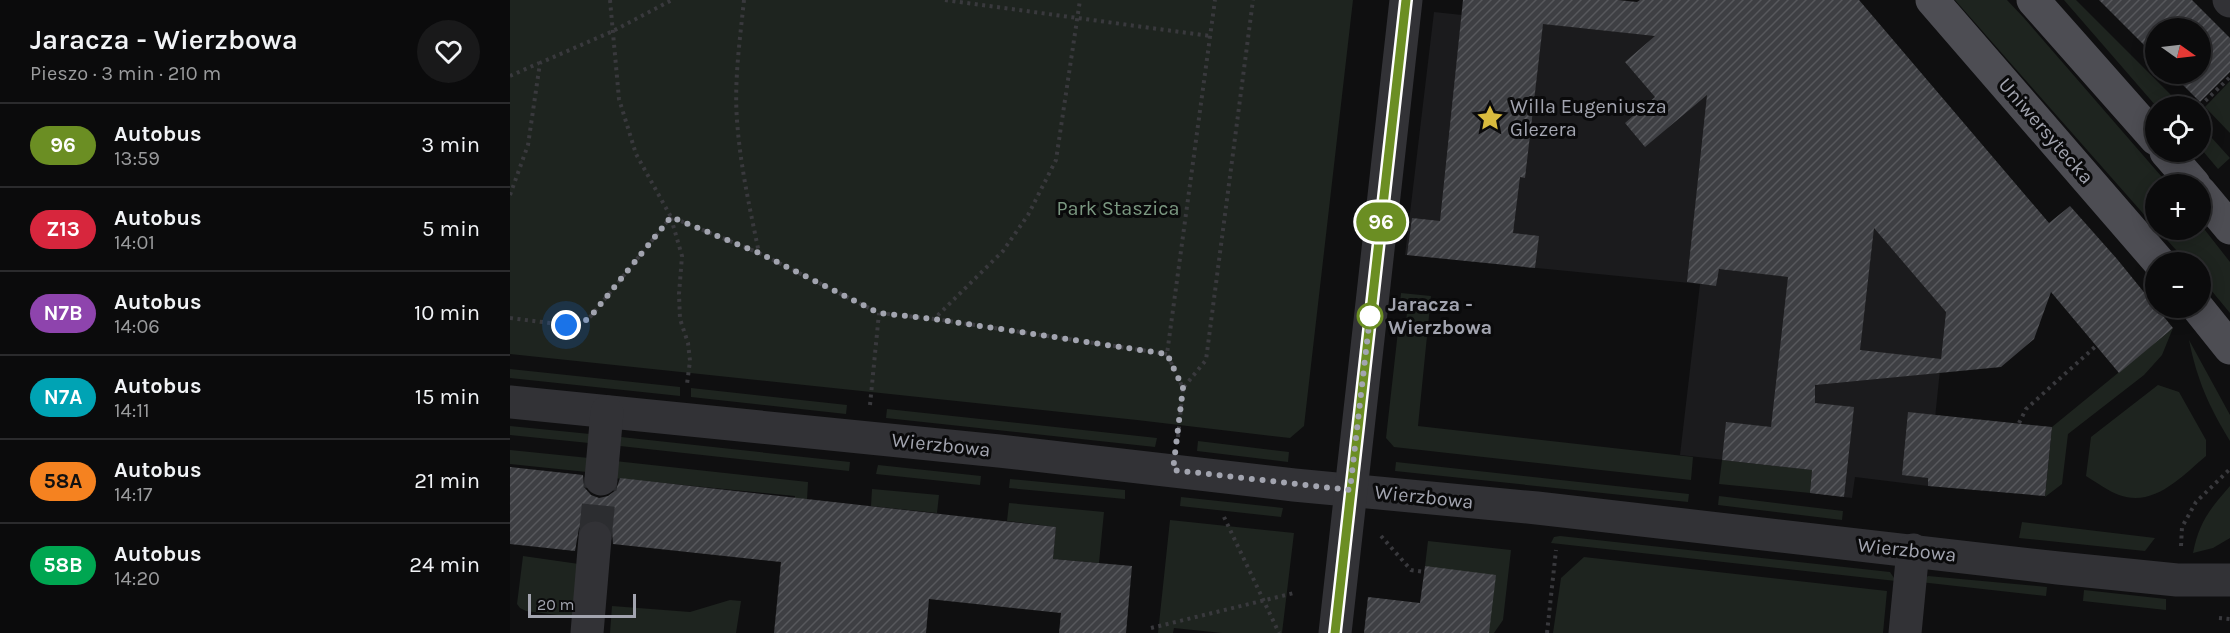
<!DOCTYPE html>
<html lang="pl">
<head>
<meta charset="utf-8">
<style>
	:root { --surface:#0b0b0c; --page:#19191a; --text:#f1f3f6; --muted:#9a9b9d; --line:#2b2b2d }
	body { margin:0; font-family:Karla,sans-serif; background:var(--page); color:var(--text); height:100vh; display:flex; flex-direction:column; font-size:22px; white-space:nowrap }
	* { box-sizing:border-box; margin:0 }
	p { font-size:20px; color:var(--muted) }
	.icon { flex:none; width:33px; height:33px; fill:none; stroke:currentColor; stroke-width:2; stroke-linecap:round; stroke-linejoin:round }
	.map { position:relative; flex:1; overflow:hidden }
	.drawer { display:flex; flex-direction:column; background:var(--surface); width:510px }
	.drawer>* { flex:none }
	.badge { padding:0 12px; border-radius:20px; font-size:21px; line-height:39px }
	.needle { width:39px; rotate:104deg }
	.tools { position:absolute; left:1635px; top:18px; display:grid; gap:12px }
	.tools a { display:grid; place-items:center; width:66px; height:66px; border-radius:50%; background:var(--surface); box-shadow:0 3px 15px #0003,0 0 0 2px var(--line); font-size:30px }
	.scale { position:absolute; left:18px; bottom:15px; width:108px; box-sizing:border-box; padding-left:6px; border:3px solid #a2a4af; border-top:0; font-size:16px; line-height:21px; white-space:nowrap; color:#a2a4af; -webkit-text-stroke:4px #0a0a0b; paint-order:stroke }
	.you { position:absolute; width:30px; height:30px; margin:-15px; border:4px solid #fff; border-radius:50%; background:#1a73e8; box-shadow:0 0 0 9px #1a73e833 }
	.map>.badge { position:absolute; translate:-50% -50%; box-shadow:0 0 0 3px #fff }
	.round { display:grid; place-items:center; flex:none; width:63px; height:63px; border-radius:32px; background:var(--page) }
	.overview { display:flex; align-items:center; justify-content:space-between; height:102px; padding:0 30px }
	h1 { font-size:28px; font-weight:600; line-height:45px }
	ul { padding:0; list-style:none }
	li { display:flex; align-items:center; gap:18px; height:84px; padding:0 30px; border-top:2px solid var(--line) }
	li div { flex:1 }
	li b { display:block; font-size:22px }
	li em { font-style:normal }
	li .badge { min-width:66px; font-weight:700; text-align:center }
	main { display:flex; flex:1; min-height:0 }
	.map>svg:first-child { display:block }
</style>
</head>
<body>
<main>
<section class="drawer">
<div class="overview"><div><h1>Jaracza - Wierzbowa</h1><p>Pieszo · 3 min · 210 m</p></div><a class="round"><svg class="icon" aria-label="heart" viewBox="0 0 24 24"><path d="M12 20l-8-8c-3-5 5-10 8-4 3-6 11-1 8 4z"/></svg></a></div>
<ul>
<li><span class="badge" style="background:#6b8e23;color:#fff">96</span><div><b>Autobus</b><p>13:59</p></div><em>3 min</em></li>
<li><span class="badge" style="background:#d7263d;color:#fff">Z13</span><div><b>Autobus</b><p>14:01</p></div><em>5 min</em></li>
<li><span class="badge" style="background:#8e44ad;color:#fff">N7B</span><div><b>Autobus</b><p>14:06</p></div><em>10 min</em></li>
<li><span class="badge" style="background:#00a3b4;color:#fff">N7A</span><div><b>Autobus</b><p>14:11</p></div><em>15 min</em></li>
<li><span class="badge" style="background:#f58220;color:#111">58A</span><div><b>Autobus</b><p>14:17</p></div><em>21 min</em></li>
<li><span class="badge" style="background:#00a651;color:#fff">58B</span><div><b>Autobus</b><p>14:20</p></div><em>24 min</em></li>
</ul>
</section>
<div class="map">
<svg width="1720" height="633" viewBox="0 0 1720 633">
	<defs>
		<pattern id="building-hatch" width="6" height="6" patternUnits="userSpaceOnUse" patternTransform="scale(1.5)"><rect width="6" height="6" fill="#3e3f43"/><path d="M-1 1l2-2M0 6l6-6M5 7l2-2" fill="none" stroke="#57585c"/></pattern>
	</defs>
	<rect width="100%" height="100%" fill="#0f0f10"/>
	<!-- built -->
	<path fill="#1b1b1d" d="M1130,0h219l190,223 -103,89 -18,174 -73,-9 -3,21 -42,-5 2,-23 -132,-15 20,-171 -295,-29 29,-243 189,20 2,-19z"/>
	<!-- green -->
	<g fill="#1e241f">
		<path d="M0,0h843l-49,426 -14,12 -153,-18 -627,-66z"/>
		<path d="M1445,0h52l17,18 144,166h-12l-1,43z"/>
		<path d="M1554,0h12l106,106h-26z"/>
		<path d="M1720,81v52l-25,-26z"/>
		<path d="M1691,126l29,32 -12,11 -16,-19 -1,1z"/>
		<path d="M1691,225l29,37v51l-29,-35 -1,-16h-13l-29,-32h42z"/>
		<path d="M891,293l30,3 -13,130 275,31 -2,23 -297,-33 -8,-9 12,-107h7l3,-27 -8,-1z"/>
		<path d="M1663,328l-11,27 -18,20 -76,59 -6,50 -17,13 7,-70z"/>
		<path d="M1679,340l41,75v26c-21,-34 -33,-61 -41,-101z"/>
		<path d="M0,369l170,18v9l-170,-18z"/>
		<path d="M1648,385l21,7 27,48v16c-24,20 -52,52 -87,39 -11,-4 -23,-13 -33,-19l5,-39z"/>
		<path d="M181,388l156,17 -1,9 -155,-17z"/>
		<path d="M377,409l270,29 -2,9 -269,-29z"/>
		<path d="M0,426l80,8 -1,9 -79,-8z"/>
		<path d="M111,437l229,25 -1,9 -229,-25z"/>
		<path d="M688,441l91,11 -1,10 -91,-11z"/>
		<path d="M0,450l79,8 -2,14 -77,-8z"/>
		<path d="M1212,460l90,10 -2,23 -91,-9z"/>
		<path d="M105,461l193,21 -1,18 -12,-1v-3l-182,-18z"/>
		<path d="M886,462l293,32 -1,8 -293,-31z"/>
		<path d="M368,465l103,11 -1,9 -104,-11z"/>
		<path d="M500,479l115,11v9l-116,-11z"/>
		<path d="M1720,486v52l-17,10 -20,5c6,-31 17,-44 37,-67z"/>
		<path d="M362,489l67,6 -2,18 -66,-7z"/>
		<path d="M1209,496l124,15 -1,9 -124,-15z"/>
		<path d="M671,497l102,11 -2,9 -101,-11z"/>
		<path d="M499,503l95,9 -5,51 -46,-4 3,-32 -49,-6z"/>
		<path d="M660,520l124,13 -12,100h-60l-48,-5 -1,5h-15z"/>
		<path d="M1512,522l133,16 -10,13 -126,-13z"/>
		<path d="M1050,536l330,36 6,9 -345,-38 3,-6z"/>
		<path d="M918,541l83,9 -8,70 -9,13h-5l-64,-67z"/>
		<path d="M13,556l56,8 -6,53 -47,-6 -6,-3 -3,-4z"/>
		<path d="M1074,557l303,34 -4,42h-330l8,-55z"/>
		<path d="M1418,576l119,11 -1,9 -126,-14z"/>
		<path d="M1574,590l82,9v11l-83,-9z"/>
		<path d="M220,600l11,1 -5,32h-126l2,-27 78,6z"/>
	</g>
	<!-- building -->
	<g fill="url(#building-hatch)" fill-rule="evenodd">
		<path d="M953,0h155l19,2 3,-2h219l190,223 21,-17 47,53 56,69 -54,45 -68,-81 -17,47 -33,28 -186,18v18l39,4 -10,90 -34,-4 2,-23 -90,-10 4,-38 45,5 17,-150 -69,-8 -3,17 -29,-4 20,-187 -62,52 -20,-24 30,-26 -30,-35 30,-26 -112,-12 -18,154 -5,-1 -7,56 26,3 -4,32 -128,-13 5,-37 28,3zM1364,228l72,84 -5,47 -81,-9z"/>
		<path d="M1589,0h93l38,38v34l-30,30 -28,-28h28v-46h-44v29z"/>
		<path d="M1398,412l144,15 -7,69 -117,-10v-8l-26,-3z"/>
		<path d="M0,467l73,8 1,12 7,8 8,3 9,-2 8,-6 4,-12 436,49 -3,32 79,7 -6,67h-67l2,-20 -132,-14 -3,34h-152l7,-71 -168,-18 -1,-14 -7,-8 -9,-3 -9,2 -8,7 -4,23 -65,-7z"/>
		<path d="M915,566l71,9 -7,58h-125l4,-36 52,6z"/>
	</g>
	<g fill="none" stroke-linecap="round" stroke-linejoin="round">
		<!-- minor-tunnel -->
		<path stroke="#2c2d30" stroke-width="33" stroke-dasharray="33 16" stroke-linecap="butt" d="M85,538l6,-59"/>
		<!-- path -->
		<g stroke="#39393d" stroke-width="4" stroke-dasharray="3 4.5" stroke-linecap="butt">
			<path d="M100,0l9,99 17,55 35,63 88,36"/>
			<path d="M234,0c-4,39 -10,81 -7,120 3,45 13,89 22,133l120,60 55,6 69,-68 25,-36 28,-55 24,-160"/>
			<path d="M435,0l265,36"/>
			<path d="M0,76l29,-13"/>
			<path d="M1690,106l30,-29"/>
			<path d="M0,195l18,-50 12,-82 71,-31 61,-32"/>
			<path d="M161,218l11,38 -3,38 1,25 8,24 2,18 -3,23"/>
			<path d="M0,318l56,7 15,-1 10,-8 80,-99"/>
			<path d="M425,319l232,35"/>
			<path d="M674,387l22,-27 47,-360"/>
			<path d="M360,405l9,-92"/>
			<path d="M1509,423l7,-14 70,-63"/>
			<path d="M668,437l5,-49 -16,-34 48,-354"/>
			<path d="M714,517l55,116"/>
			<path d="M871,536l30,34 13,2"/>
			<path d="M1671,546l1,-19 14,-25 34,-33"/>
			<path d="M1709,618l11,1"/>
			<path d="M641,628l143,-35"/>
			<path d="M1037,633l9,-83"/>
		</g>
		<!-- minor -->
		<g stroke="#323236" stroke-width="33">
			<path d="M1719,0l1,1"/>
			<path d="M0,402l489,49 295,34 243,23 521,60 119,12h53"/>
			<path d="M91,479l6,-67"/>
			<path d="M77,633l8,-95"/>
			<path d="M825,633l71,-633"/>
			<path d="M1395,633l8,-83"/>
		</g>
		<!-- major -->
		<g stroke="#4d4d53" stroke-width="33">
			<path d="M1422,0l227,262"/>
			<path d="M1523,0l123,139"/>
			<path d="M1656,152l28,32"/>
			<path d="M1690,192l30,36"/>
			<path d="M1688,308l32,40"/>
		</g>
	</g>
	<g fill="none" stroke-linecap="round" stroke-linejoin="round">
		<defs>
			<path id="line" d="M825,633l71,-633"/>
		</defs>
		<!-- line casing -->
		<use href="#line" stroke="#fff" stroke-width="14"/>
		<!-- line -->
		<use href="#line" stroke="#6b8e23" stroke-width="9"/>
		<!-- walk -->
		<path stroke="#a2a4af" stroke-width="6" stroke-dasharray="0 10.8" d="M56,325l15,-1 10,-8 80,-99 88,36 120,60 55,6 233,35 16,34 -10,82 177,20 20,-174"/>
	</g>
	<!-- icons -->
	<defs>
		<symbol id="sight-bare" viewBox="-9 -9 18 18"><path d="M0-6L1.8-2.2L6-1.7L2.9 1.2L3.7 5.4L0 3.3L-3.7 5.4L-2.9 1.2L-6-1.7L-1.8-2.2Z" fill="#d9bb3e" stroke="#0a0a0b" stroke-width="2.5" paint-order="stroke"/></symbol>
	</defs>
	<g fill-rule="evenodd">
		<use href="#sight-bare" x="961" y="99" width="38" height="38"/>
	</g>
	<!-- markers -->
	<circle fill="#fff" stroke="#6b8e23" stroke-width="3" cx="860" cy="316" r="12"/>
	<g text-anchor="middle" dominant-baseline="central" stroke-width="6" stroke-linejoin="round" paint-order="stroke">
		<!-- poi labels -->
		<g font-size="20" fill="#a2a4af" stroke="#0a0a0b" text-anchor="start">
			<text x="1000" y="106">Willa Eugeniusza<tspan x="1000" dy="23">Glezera</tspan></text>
		</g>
		<!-- street labels -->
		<g font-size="20" fill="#a2a4af" stroke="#0a0a0b">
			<text transform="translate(1536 131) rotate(49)">Uniwersytecka</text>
			<text transform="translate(431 445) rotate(6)">Wierzbowa</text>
			<text transform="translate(914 497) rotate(6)">Wierzbowa</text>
			<text transform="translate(1397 550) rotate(6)">Wierzbowa</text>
		</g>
		<!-- park labels -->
		<g font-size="20" fill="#7b9881" stroke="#0a0a0b">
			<text x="608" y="208">Park Staszica</text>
		</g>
		<!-- stop labels -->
		<g font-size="20" font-weight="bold" fill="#a2a4af" stroke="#0a0a0b" text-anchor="start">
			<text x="878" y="304">Jaracza -<tspan x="878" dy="23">Wierzbowa</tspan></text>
		</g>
	</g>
</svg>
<div class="tools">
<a><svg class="needle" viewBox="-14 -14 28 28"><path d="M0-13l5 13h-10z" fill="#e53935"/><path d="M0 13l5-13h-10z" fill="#9a9b9d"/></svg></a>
<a><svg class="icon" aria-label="locate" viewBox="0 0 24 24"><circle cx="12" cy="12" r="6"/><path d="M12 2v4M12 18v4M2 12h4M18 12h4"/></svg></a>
<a>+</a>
<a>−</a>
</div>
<div class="scale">20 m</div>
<div class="you" style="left:56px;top:325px"></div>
<b class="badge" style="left:871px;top:222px;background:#6b8e23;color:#fff">96</b>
</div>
</main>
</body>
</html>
